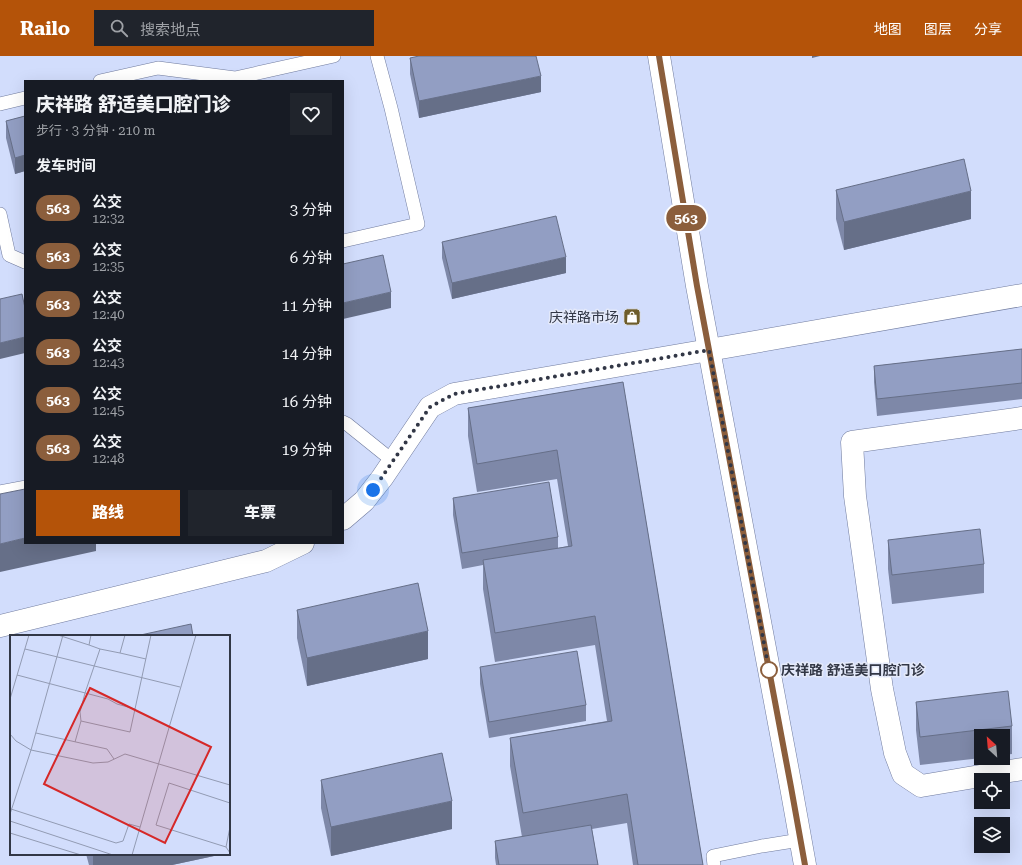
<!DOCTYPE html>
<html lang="zh">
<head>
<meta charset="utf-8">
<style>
	:root { --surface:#171b24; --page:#20242c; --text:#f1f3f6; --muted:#9ea1a6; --accent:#b45309 }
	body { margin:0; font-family:"Roboto Serif","Noto Sans SC",serif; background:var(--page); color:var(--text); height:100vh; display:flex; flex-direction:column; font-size:15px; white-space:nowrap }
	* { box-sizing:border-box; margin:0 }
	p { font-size:13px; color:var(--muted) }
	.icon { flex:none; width:22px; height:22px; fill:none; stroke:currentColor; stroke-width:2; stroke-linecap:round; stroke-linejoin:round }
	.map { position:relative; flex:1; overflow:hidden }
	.drawer { position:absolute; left:24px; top:24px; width:320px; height:464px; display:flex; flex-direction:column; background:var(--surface); border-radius:0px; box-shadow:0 4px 16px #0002 }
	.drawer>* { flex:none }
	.badge { padding:0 8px; border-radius:13px; font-size:14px; line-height:26px }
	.needle { width:26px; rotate:334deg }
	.buttons { position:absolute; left:974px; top:673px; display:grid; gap:8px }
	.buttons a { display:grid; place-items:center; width:36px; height:36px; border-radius:0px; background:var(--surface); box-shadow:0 4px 16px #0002; font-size:20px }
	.you { position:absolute; width:20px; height:20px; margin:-10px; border:3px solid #fff; border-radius:50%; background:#1a73e8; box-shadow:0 0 0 6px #1a73e833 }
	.map>.badge { position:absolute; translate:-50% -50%; box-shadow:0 0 0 2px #fff }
	h2 { padding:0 12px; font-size:15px; line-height:36px }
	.round { display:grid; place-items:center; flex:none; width:42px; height:42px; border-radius:0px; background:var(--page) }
	.summary { display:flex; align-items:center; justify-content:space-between; height:68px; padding:0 12px }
	h1 { font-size:19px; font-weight:800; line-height:30px }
	.cta { display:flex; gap:8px; margin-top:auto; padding:8px 12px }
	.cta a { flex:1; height:46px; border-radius:0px; background:var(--accent); color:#fff; font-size:16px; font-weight:800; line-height:46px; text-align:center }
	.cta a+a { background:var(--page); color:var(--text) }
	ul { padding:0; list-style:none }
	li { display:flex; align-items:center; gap:12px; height:48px; padding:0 12px }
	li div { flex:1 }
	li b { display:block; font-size:15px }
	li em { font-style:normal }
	li .badge { min-width:44px; font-weight:700; text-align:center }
	header { display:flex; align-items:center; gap:24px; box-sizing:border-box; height:56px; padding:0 20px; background:var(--accent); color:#fff }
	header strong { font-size:19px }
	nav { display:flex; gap:22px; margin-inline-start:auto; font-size:14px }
	.search { width:280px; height:36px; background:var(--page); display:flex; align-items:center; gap:10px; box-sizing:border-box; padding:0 14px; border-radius:0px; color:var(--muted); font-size:15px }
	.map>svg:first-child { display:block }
</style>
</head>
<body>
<header>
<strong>Railo</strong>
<div class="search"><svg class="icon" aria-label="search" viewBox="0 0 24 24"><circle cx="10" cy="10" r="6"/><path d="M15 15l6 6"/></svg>搜索地点</div>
<nav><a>地图</a><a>图层</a><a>分享</a></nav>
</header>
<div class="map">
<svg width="1022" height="809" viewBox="0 0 1022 809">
	<rect width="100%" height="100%" fill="#d2ddfc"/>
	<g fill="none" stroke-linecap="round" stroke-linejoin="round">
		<defs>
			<g id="service">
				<path d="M100,25l58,-13 77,10 99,-22"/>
				<path d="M0,48l25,-6"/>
				<path d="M0,158l9,41 16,7"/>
				<path d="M343,185l75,-17 -27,-116 -14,-52"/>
				<path d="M343,366l4,2 46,37"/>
				<path d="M0,436l25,-5"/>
				<path d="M714,809l-1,-9 49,-10 38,-6"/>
			</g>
			<g id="minor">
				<path d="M659,0l38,230 94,501 14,78"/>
				<path d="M1022,362l-170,24 3,54 27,193 13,64 8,21 18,12 101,-17"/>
				<path d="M343,463l21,-18 18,-23 48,-71 24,-13 255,-44 313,-55"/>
				<path d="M0,570l266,-65 37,-18"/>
			</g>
		</defs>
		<!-- service casing -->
		<use href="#service" stroke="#707b9e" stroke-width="14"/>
		<!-- minor casing -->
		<use href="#minor" stroke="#707b9e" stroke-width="23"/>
		<!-- service -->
		<use href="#service" stroke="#fff" stroke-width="13"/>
		<!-- minor -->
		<use href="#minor" stroke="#fff" stroke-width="22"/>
	</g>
	<!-- wall -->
	<g fill="#7e88a8">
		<path d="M410,2l131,34 -122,26 -9,-44z"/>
		<path d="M25,60v55l-10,3 -9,-36v-17z"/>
		<path d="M836,134l135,29 -127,31 -8,-31z"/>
		<path d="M442,186l124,31 -114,26 -10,-41z"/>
		<path d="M1022,293v50l-145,17 -3,-34v-16z"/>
		<path d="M623,326l80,483h-70l-6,-42 -35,6 6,36h-102l-1,-7v-17l27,-4 -12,-71v-28l97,-17 -12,-76 -100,17 -12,-73v-24l-21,4 -9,-54v-17l105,39v11l10,-2 -11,-67 -80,13 -9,-56v-28z"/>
		<path d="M888,484l96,24v29l-92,11 -4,-35z"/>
		<path d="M297,554l131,49 -121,27 -10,-48z"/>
		<path d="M480,611l106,38v16l-97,17 -9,-54z"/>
		<path d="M916,646l96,24v28l-9,1v-19h-22v22l-61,7 -4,-35z"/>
		<path d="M321,724l131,49 -121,27 -10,-48z"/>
		<path d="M86,798h128v2l-42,9h-83z"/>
	</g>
	<!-- shaded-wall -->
	<g fill="#666f88">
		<path d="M812,0h8l-8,2z"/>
		<path d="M541,20v16l-122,26v-17z"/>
		<path d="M25,99v16l-10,3v-16z"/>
		<path d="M971,135v28l-127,31v-28z"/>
		<path d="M566,201v16l-114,26v-16z"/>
		<path d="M391,236v16l-48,11v-16z"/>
		<path d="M25,281v16l-25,6v-16z"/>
		<path d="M25,482v5h71v8l-96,21v-28z"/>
		<path d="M428,575v28l-121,27v-28z"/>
		<path d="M452,745v28l-121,27v-29z"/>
		<path d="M93,798h121v2l-42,9h-79z"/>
	</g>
	<!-- building -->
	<g fill="#929ec3" stroke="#666f88">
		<path d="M419,0h117l5,20 -122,25 -9,-43z"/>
		<path d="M25,60v39l-10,3 -9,-37z"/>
		<path d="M964,103l7,32 -127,31 -8,-32z"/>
		<path d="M556,160l10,41 -114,26 -10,-41z"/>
		<path d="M383,199l8,37 -48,11v-39z"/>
		<path d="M22,238l3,14v29l-25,6v-44z"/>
		<path d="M1022,293v34l-145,16 -3,-33z"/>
		<path d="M623,326l80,483h-65l-11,-71 -104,19 -13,-75 102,-17 -17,-105 -100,17 -12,-73 89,-14 -15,-96 -80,14 -9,-56z"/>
		<path d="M549,426l9,55 -96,16 -9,-55z"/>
		<path d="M25,433v49l-25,6v-50z"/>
		<path d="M980,473l4,35 -92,11 -4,-35z"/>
		<path d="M418,527l10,48 -121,27 -10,-48z"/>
		<path d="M191,568l2,12h-57z"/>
		<path d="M577,595l9,54 -97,17 -9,-55z"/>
		<path d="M1008,635l4,35 -92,11 -4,-35z"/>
		<path d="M442,697l10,48 -121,26 -10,-47z"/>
		<path d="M591,769l7,40h-99l-4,-24z"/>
	</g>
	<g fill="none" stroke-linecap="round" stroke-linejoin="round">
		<defs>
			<path id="line" d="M659,0l38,230 94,501 14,78"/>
		</defs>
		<!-- line casing -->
		<use href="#line" stroke="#fff" stroke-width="9"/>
		<!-- line -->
		<use href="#line" stroke="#8b5e3c" stroke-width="6"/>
		<!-- walk -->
		<path stroke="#323746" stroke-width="4" stroke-dasharray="0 7.2" d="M373,434l57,-83 24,-13 255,-44 60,320"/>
	</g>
	<!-- icons -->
	<defs>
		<symbol id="shop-square" viewBox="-11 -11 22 22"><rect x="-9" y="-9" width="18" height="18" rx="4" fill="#6e5d2b" stroke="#e5eafa"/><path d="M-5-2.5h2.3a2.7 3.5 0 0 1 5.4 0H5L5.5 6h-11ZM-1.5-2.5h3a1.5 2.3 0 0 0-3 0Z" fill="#fff"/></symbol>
	</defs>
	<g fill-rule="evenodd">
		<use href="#shop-square" x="622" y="251" width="20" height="20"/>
	</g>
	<!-- markers -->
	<circle fill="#fff" stroke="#8b5e3c" stroke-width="2" cx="769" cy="614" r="8"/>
	<g text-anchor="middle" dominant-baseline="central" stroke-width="3" stroke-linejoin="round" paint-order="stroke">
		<!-- poi labels -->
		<g font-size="14" fill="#323746" stroke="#e5eafa" text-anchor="end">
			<text x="619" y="261">庆祥路市场</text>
		</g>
		<!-- stop labels -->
		<g font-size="14" font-weight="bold" fill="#323746" stroke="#e5eafa" text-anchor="start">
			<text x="781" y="614">庆祥路 舒适美口腔门诊</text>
		</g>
	</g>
	<!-- overview -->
	<g transform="translate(10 579)">
		<rect width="220" height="220" fill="#d2ddfc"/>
		<path fill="none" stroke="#929bb3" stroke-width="1" d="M48,0l31,10M115,0l-5,18 26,6M15,14l155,38M90,14l20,4M7,40l91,24 9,5 18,5 16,-74M0,64l19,-64M71,86l49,11 5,-23M26,98l71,16 7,10M0,99l6,7 15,9 32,-115M65,107l6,-21 -1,-9 5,-19 15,-44 -11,-4 2,-10M220,168l-61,-20 -13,42 70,22 4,6M1,174l105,34 7,-2 6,-17 11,3M0,179l21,-64 62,13 15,-1 17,-8 105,31M0,186l103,34M0,198l71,22M216,212l4,-20M122,220l64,-220"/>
		<path fill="#d62828" fill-opacity="0.15" stroke="#d62828" stroke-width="2" d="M80,53l121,59 -46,96 -121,-59z"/>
		<rect width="220" height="220" fill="none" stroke="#323746" stroke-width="2"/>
	</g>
</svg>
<div class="buttons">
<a><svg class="needle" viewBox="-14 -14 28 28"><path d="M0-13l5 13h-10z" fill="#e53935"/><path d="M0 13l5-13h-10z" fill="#9ea1a6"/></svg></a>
<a><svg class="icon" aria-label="locate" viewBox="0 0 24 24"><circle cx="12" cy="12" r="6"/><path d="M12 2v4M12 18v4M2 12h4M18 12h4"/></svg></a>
<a><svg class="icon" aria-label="layers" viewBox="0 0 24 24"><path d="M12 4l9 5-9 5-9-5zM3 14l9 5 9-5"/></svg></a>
</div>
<div class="you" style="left:373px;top:434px"></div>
<b class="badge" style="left:686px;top:162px;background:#8b5e3c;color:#fff">563</b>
<section class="drawer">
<div class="summary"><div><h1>庆祥路 舒适美口腔门诊</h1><p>步行 · 3 分钟 · 210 m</p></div><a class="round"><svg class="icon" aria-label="heart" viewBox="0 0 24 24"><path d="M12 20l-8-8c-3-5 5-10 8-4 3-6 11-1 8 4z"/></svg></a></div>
<h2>发车时间</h2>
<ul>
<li><span class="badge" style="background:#8b5e3c;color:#fff">563</span><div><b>公交</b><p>12:32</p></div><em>3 分钟</em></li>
<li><span class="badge" style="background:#8b5e3c;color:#fff">563</span><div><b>公交</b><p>12:35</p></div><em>6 分钟</em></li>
<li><span class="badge" style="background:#8b5e3c;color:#fff">563</span><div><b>公交</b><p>12:40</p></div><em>11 分钟</em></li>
<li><span class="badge" style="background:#8b5e3c;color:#fff">563</span><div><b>公交</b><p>12:43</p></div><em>14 分钟</em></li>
<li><span class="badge" style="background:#8b5e3c;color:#fff">563</span><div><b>公交</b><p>12:45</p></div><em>16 分钟</em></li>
<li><span class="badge" style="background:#8b5e3c;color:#fff">563</span><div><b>公交</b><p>12:48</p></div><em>19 分钟</em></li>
</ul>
<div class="cta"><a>路线</a><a>车票</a></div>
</section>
</div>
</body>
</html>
